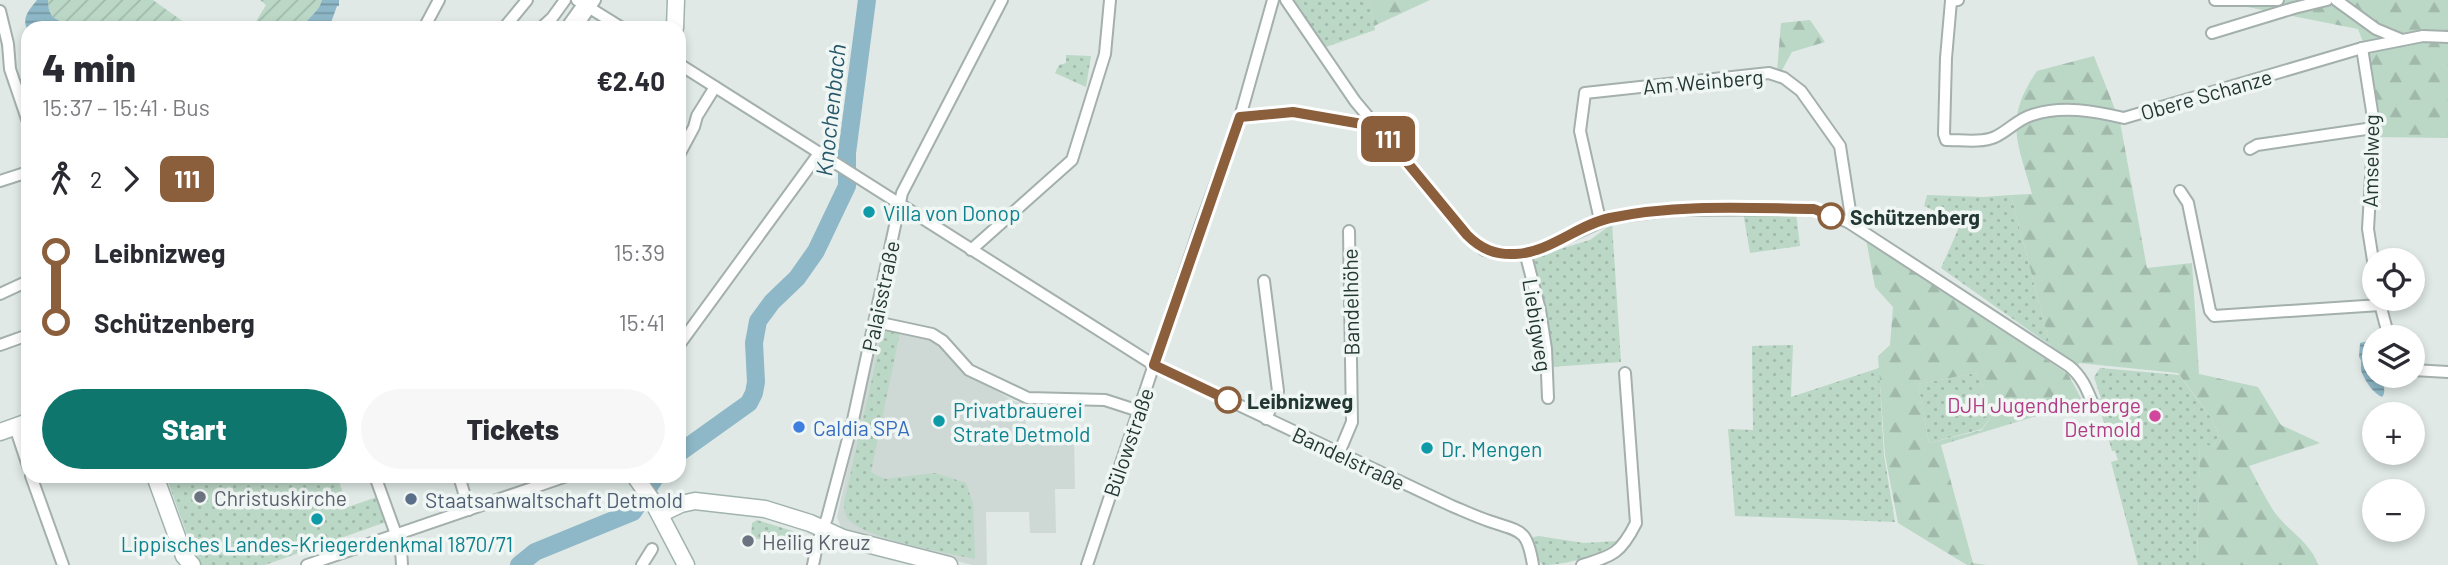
<!DOCTYPE html>
<html lang="en">
<head>
<meta charset="utf-8">
<style>
	:root { --surface:#fff; --page:#f7f7f7; --text:#2b2b33; --muted:#7c7c81; --accent:#0f766e }
	body { margin:0; font-family:Barlow,sans-serif; background:var(--page); color:var(--text); height:100vh; display:flex; flex-direction:column; font-size:26px; white-space:nowrap }
	* { box-sizing:border-box; margin:0 }
	p { font-size:23px; color:var(--muted) }
	.icon { flex:none; width:38px; height:38px; fill:none; stroke:currentColor; stroke-width:2; stroke-linecap:round; stroke-linejoin:round }
	.map { position:relative; flex:1; overflow:hidden }
	.sheet { position:absolute; left:21px; top:21px; width:665px; height:462px; display:flex; flex-direction:column; background:var(--surface); border-radius:21px; box-shadow:0 4px 10px #0003 }
	.sheet>* { flex:none }
	.badge { padding:0 14px; border-radius:10px; font-size:24px; line-height:46px }
	.fabs { position:absolute; left:2362px; top:248px; display:grid; gap:14px }
	.fabs a { display:grid; place-items:center; width:63px; height:63px; border-radius:50%; background:var(--surface); box-shadow:0 4px 10px #0003; font-size:35px }
	.map>.badge { position:absolute; translate:-50% -50%; box-shadow:0 0 0 4px #fff }
	.legs { display:flex; align-items:center; gap:10px; height:77px; padding:0 21px; font-size:23px }
	.legs p { margin-inline-start:auto }
	.summary { display:flex; align-items:center; justify-content:space-between; height:119px; padding:0 21px }
	h1 { font-size:38px; font-weight:800; line-height:52px }
	.button { display:flex; gap:14px; margin-top:auto; padding:14px 21px }
	.button a { flex:1; height:80px; border-radius:42px; background:var(--accent); color:#fff; font-size:28px; font-weight:800; line-height:80px; text-align:center }
	.button a+a { background:var(--page); color:var(--text) }
	ul { padding:0 21px; list-style:none }
	li { display:flex; align-items:center; gap:24px; height:70px; font-size:26px }
	li i { display:grid; place-items:center; width:10px; height:100%; margin:0 9px; background:currentColor }
	li i::after { content:''; width:18px; height:18px; margin:-9px; border:5px solid; border-radius:50%; background:var(--surface) }
	li p { margin-inline-start:auto }
	li:first-child i { background:linear-gradient(#0000 50%,currentColor 0) }
	li:last-child i { background:linear-gradient(currentColor 50%,#0000 0) }
	.map>svg:first-child { display:block }
</style>
</head>
<body>
<div class="map">
<svg width="2448" height="565" viewBox="0 0 2448 565">
	<defs>
		<pattern id="grass-dots" width="8" height="8" patternUnits="userSpaceOnUse" patternTransform="scale(1.75)"><rect width="8" height="8" fill="#bbd7c6"/><path d="M2 2h.1M6 6h.1" fill="none" stroke="#a0b9ab" stroke-width="1.8" stroke-linecap="round"/></pattern>
		<pattern id="forest-firs" width="22" height="20" patternUnits="userSpaceOnUse" patternTransform="scale(1.75)"><rect width="22" height="20" fill="#bbd7c6"/><path d="M5 1l3.5 6h-7zM16 11l3.5 6h-7z" fill="#a0b9ab"/></pattern>
		<pattern id="garden-furrows" width="10" height="10" patternUnits="userSpaceOnUse" patternTransform="scale(1.75)"><rect width="10" height="10" fill="#bbd7c6"/><path d="M-1 1l2-2M0 10L10 0M9 11l2-2" fill="none" stroke="#a0b9ab"/></pattern>
		<pattern id="water-rules" width="6" height="5" patternUnits="userSpaceOnUse" patternTransform="scale(1.75)"><rect width="6" height="5" fill="#8eb8c7"/><path d="M0 2.5h6" fill="none" stroke="#7496a2"/></pattern>
	</defs>
	<rect width="100%" height="100%" fill="#e0e9e6"/>
	<!-- built -->
	<path fill="#ced8d5" d="M879,327l55,12 9,6 18,26 55,31h9l1,31h13l1,6 34,-2 1,52h-20l1,44h-26l-1,-21h-43l1,53h-15l-130,-35 -5,-13z"/>
	<!-- grass -->
	<g fill="url(#grass-dots)">
		<path d="M1293,0h76l6,30 -49,17z"/>
		<path d="M1066,55l25,1 -5,31 -31,-14 4,-8 7,-2z"/>
		<path d="M1927,195l57,2 27,-2 39,150 -109,-77 20,-45 -37,-17z"/>
		<path d="M1743,212h53l4,34 -50,7z"/>
		<path d="M1612,224l9,138 -70,5 -21,-109 60,-18z"/>
		<path d="M883,330l17,2 -29,140 14,7 50,-6 31,10 7,21 2,55c-27,-6 -109,-20 -127,-40 -3,-4 -4,-11 -4,-16z"/>
		<path d="M1793,345l-2,52 88,-29 5,87 11,67 -160,-6 -7,-87 25,1 -1,-84z"/>
		<path d="M2100,368l79,7 33,44 7,16 -6,12 -13,-4 -3,122h-59l-27,-103 7,-2 -3,-9h-3l-11,-38 -6,-12 6,-2 -7,-22z"/>
		<path d="M1976,373l18,39 -12,17 -53,14 -11,-59z"/>
		<path d="M166,476h171l11,31 29,-10 9,25 -121,43h-67z"/>
		<path d="M757,520l42,13 -2,11 -46,-6 1,-15z"/>
		<path d="M1538,536l46,7 34,-2c-17,15 -53,24 -75,24l-6,-6 -6,-21z"/>
	</g>
	<!-- forest -->
	<g fill="url(#forest-firs)" fill-rule="evenodd">
		<path d="M1369,0h61l-56,26z"/>
		<path d="M2212,0h236v138l-71,-1 -11,-87 -8,-21z"/>
		<path d="M1810,20l15,22 -33,10 -11,20 -4,-1 4,-48z"/>
		<path d="M2094,56l26,66 27,146 45,-5 7,111 59,13 23,38 39,18 -71,23c8,15 15,30 24,44 12,19 38,32 45,55h-121l3,-123 13,5 6,-12 -7,-16 -34,-46 -99,-10 -4,12 -25,-30 -39,-150 21,-1c-14,-51 -29,-74 5,-123z"/>
		<path d="M1866,239l202,135 15,28 -142,43 32,118 14,2h-20l-69,-42 -13,-68 -7,-99 12,-11 3,-38 -18,-20zM1976,373l18,39 -12,18 -53,13 -11,-59z"/>
	</g>
	<!-- garden -->
	<g fill="url(#garden-furrows)">
		<path d="M48,0h105l39,28h-111c-15,-10 -33,-1 -33,-28z"/>
		<path d="M260,0h62c-3,12 -14,17 -20,28h-50l14,-23z"/>
	</g>
	<!-- water -->
	<g fill="url(#water-rules)">
		<path d="M37,0h11c0,27 18,18 33,28h-53v3c-7,-13 1,-21 9,-31z"/>
		<path d="M322,0h17v6h-2l-8,22h-27c6,-11 17,-16 20,-28z"/>
		<path d="M2372,340l3,11 -10,16 6,10 8,-1c4,6 8,16 3,21 -9,-4 -16,-15 -20,-24 -3,-7 2,-10 -3,-16l1,-14z"/>
	</g>
	<g fill="none" stroke-linecap="round" stroke-linejoin="round">
		<!-- river -->
		<g stroke="#8eb8c7" stroke-width="18">
			<path d="M679,453l70,-50 5,-10 2,-11 -2,-39 4,-22 14,-19 25,-24 19,-27 31,-65v-33l20,-153"/>
			<path d="M519,565l16,-13 98,-40 23,-36"/>
		</g>
		<defs>
			<g id="street">
				<path d="M577,0l45,28"/>
				<path d="M1286,0l69,101 112,134 17,15 33,5 23,-6 69,-31 64,-8 141,-1 34,13 221,144c14,11 19,26 26,43"/>
				<path d="M1958,0l-7,1 -5,57 -2,76 2,6c16,0 35,3 49,-3 13,-6 23,-18 37,-22 30,-10 62,-4 92,3l238,-70 61,-12 25,1"/>
				<path d="M2215,0h63"/>
				<path d="M2336,0l40,29 24,10"/>
				<path d="M0,11l8,33 2,25 18,53"/>
				<path d="M424,28l15,-28"/>
				<path d="M504,28l23,-28"/>
				<path d="M541,28l11,-10 13,-18"/>
				<path d="M566,28l20,-28"/>
				<path d="M576,28l19,-28"/>
				<path d="M2212,33l82,-25 33,-8"/>
				<path d="M2362,48l12,76 -6,105 7,44"/>
				<path d="M679,64l475,301 298,141c12,5 25,11 37,15 32,11 38,7 44,44"/>
				<path d="M1240,117l53,-5 69,12 11,-3"/>
				<path d="M2250,149l7,-4 116,-17"/>
				<path d="M679,155l15,-28 3,-11 18,-29"/>
				<path d="M0,181l28,-9"/>
				<path d="M2180,191l8,12 22,108 4,5 166,-11"/>
				<path d="M1600,220l-20,-89 5,-38 184,-20 15,5 17,13 39,55 11,71 -3,5"/>
				<path d="M971,250l101,-90 33,-106 5,-54"/>
				<path d="M1525,252l15,58 6,39 2,49"/>
				<path d="M1264,281l14,110 -12,28"/>
				<path d="M0,294l28,-13"/>
				<path d="M2379,300l10,38"/>
				<path d="M876,322l56,12 11,7 26,29 59,28 77,2 34,11"/>
				<path d="M0,345l28,-10"/>
				<path d="M679,345l141,-193"/>
				<path d="M2413,370l35,2"/>
				<path d="M15,427l13,39"/>
				<path d="M1339,453l13,-31 -3,-191"/>
				<path d="M31,476l32,89"/>
				<path d="M375,476l26,72 1,17"/>
				<path d="M459,476l10,34"/>
				<path d="M307,565l260,-89"/>
				<path d="M642,565l10,-16"/>
				<path d="M813,565l5,-24 9,-23 26,-98 49,-227 100,-193"/>
				<path d="M1087,565l114,-341 39,-107 33,-117"/>
				<path d="M1582,565c31,-9 39,-12 54,-42l-11,-150"/>
			</g>
			<g id="secondary">
				<path d="M675,28l1,-28"/>
				<path d="M0,432l28,-10"/>
				<path d="M155,476l29,80 8,9"/>
				<path d="M635,476l18,26 33,63"/>
				<path d="M660,514l21,-10 14,-3 70,8 45,14 33,15 106,27"/>
			</g>
		</defs>
		<!-- street casing -->
		<use href="#street" stroke="#a4b0ad" stroke-width="14"/>
		<!-- secondary casing -->
		<use href="#secondary" stroke="#a1b3ae" stroke-width="19"/>
		<!-- street -->
		<use href="#street" stroke="#fff" stroke-width="10"/>
		<!-- secondary -->
		<use href="#secondary" stroke="#fff" stroke-width="16"/>
	</g>
	<g fill="none" stroke-linecap="round" stroke-linejoin="round">
		<defs>
			<path id="line-1" d="M1228,400l-74,-35 86,-248 53,-5 69,12 11,-3 94,114c14,14 28,20 48,19 34,-1 62,-29 95,-36 66,-14 137,-10 204,-9l17,7"/>
		</defs>
		<!-- line-1 casing -->
		<use href="#line-1" stroke="#fff" stroke-width="16"/>
		<!-- line-1 -->
		<use href="#line-1" stroke="#8b5e3c" stroke-width="10"/>
	</g>
	<!-- markers -->
	<g fill="#0f9aa8" stroke="#f0f6f3" stroke-width="2.5">
		<circle cx="869" cy="212" r="7"/>
		<circle cx="939" cy="421" r="7"/>
		<circle cx="1427" cy="448" r="7"/>
		<circle cx="317" cy="519" r="7"/>
	</g>
	<g fill="#fff" stroke="#8b5e3c" stroke-width="3.5">
		<circle cx="1831" cy="216" r="12"/>
		<circle cx="1228" cy="400" r="12"/>
	</g>
	<circle fill="#d1479c" stroke="#f0f6f3" stroke-width="2.5" cx="2155" cy="416" r="7"/>
	<circle fill="#3f7fe0" stroke="#f0f6f3" stroke-width="2.5" cx="799" cy="427" r="7"/>
	<g fill="#6b7280" stroke="#f0f6f3" stroke-width="2.5">
		<circle cx="200" cy="497" r="7"/>
		<circle cx="748" cy="541" r="7"/>
	</g>
	<circle fill="#5c6f8a" stroke="#f0f6f3" stroke-width="2.5" cx="411" cy="499" r="7"/>
	<g text-anchor="middle" dominant-baseline="central" stroke-width="7" stroke-linejoin="round" paint-order="stroke">
		<!-- street labels -->
		<g font-size="21" fill="#233733" stroke="#f0f6f3">
			<text transform="translate(1703 81) rotate(-5)">Am Weinberg</text>
			<text transform="translate(2206 94) rotate(-16)">Obere Schanze</text>
			<text transform="translate(2370 161) rotate(-89)">Amselweg</text>
			<text transform="translate(880 296) rotate(-78)">Palaisstraße</text>
			<text transform="translate(1350 302) rotate(-91)">Bandelhöhe</text>
			<text transform="translate(1538 325) rotate(81)">Liebigweg</text>
			<text transform="translate(1128 442) rotate(-71)">Bülowstraße</text>
			<text transform="translate(1349 458) rotate(25)">Bandelstraße</text>
		</g>
		<!-- culture labels -->
		<g font-size="21" fill="#0d838f" stroke="#f0f6f3" text-anchor="start">
			<text x="883" y="212">Villa von Donop</text>
			<text x="953" y="409">Privatbrauerei<tspan x="953" dy="24">Strate Detmold</tspan></text>
			<text x="1441" y="448">Dr. Mengen</text>
			<text x="317" y="543" text-anchor="middle">Lippisches Landes-Kriegerdenkmal 1870/71</text>
		</g>
		<!-- stop labels -->
		<g font-size="21" font-weight="bold" fill="#233733" stroke="#f0f6f3" text-anchor="start">
			<text x="1850" y="216">Schützenberg</text>
			<text x="1247" y="400">Leibnizweg</text>
		</g>
		<!-- hotel labels -->
		<g font-size="21" fill="#b23c85" stroke="#f0f6f3" text-anchor="end">
			<text x="2141" y="404">DJH Jugendherberge<tspan x="2141" dy="24">Detmold</tspan></text>
		</g>
		<!-- shop labels -->
		<g font-size="21" fill="#366cbe" stroke="#f0f6f3" text-anchor="start">
			<text x="813" y="427">Caldia SPA</text>
		</g>
		<!-- worship labels -->
		<g font-size="21" fill="#5b616d" stroke="#f0f6f3" text-anchor="start">
			<text x="214" y="497">Christuskirche</text>
			<text x="762" y="541">Heilig Kreuz</text>
		</g>
		<!-- service labels -->
		<g font-size="21" fill="#4e5e75" stroke="#f0f6f3" text-anchor="start">
			<text x="425" y="499">Staatsanwaltschaft Detmold</text>
		</g>
		<!-- water labels -->
		<g font-size="23" font-style="italic" fill="#25576a" stroke="#f0f6f3">
			<text transform="translate(830 110) rotate(-84)">Knochenbach</text>
		</g>
	</g>
</svg>
<div class="fabs">
<a><svg class="icon" aria-label="locate" viewBox="0 0 24 24"><circle cx="12" cy="12" r="6"/><path d="M12 2v4M12 18v4M2 12h4M18 12h4"/></svg></a>
<a><svg class="icon" aria-label="layers" viewBox="0 0 24 24"><path d="M12 4l9 5-9 5-9-5zM3 14l9 5 9-5"/></svg></a>
<a>+</a>
<a>−</a>
</div>
<b class="badge" style="left:1388px;top:139px;background:#8b5e3c;color:#fff">111</b>
<section class="sheet">
<div class="summary"><div><h1>4 min</h1><p>15:37 – 15:41 · Bus</p></div><b>€2.40</b></div>
<div class="legs"><svg class="icon" aria-label="walk" viewBox="0 0 24 24"><circle cx="13" cy="4" r="2"/><path d="M13 8l-2 6 4 7M11 14l-3 7M7 12l3-4h3l4 4"/></svg>2<svg class="icon" aria-label="forward" viewBox="0 0 24 24"><path d="M9 5l7 7-7 7"/></svg><b class="badge" style="background:#8b5e3c;color:#fff">111</b></div>
<ul>
<li><i style="color:#8b5e3c"></i><b>Leibnizweg</b><p>15:39</p></li>
<li><i style="color:#8b5e3c"></i><b>Schützenberg</b><p>15:41</p></li>
</ul>
<div class="button"><a>Start</a><a>Tickets</a></div>
</section>
</div>
</body>
</html>
